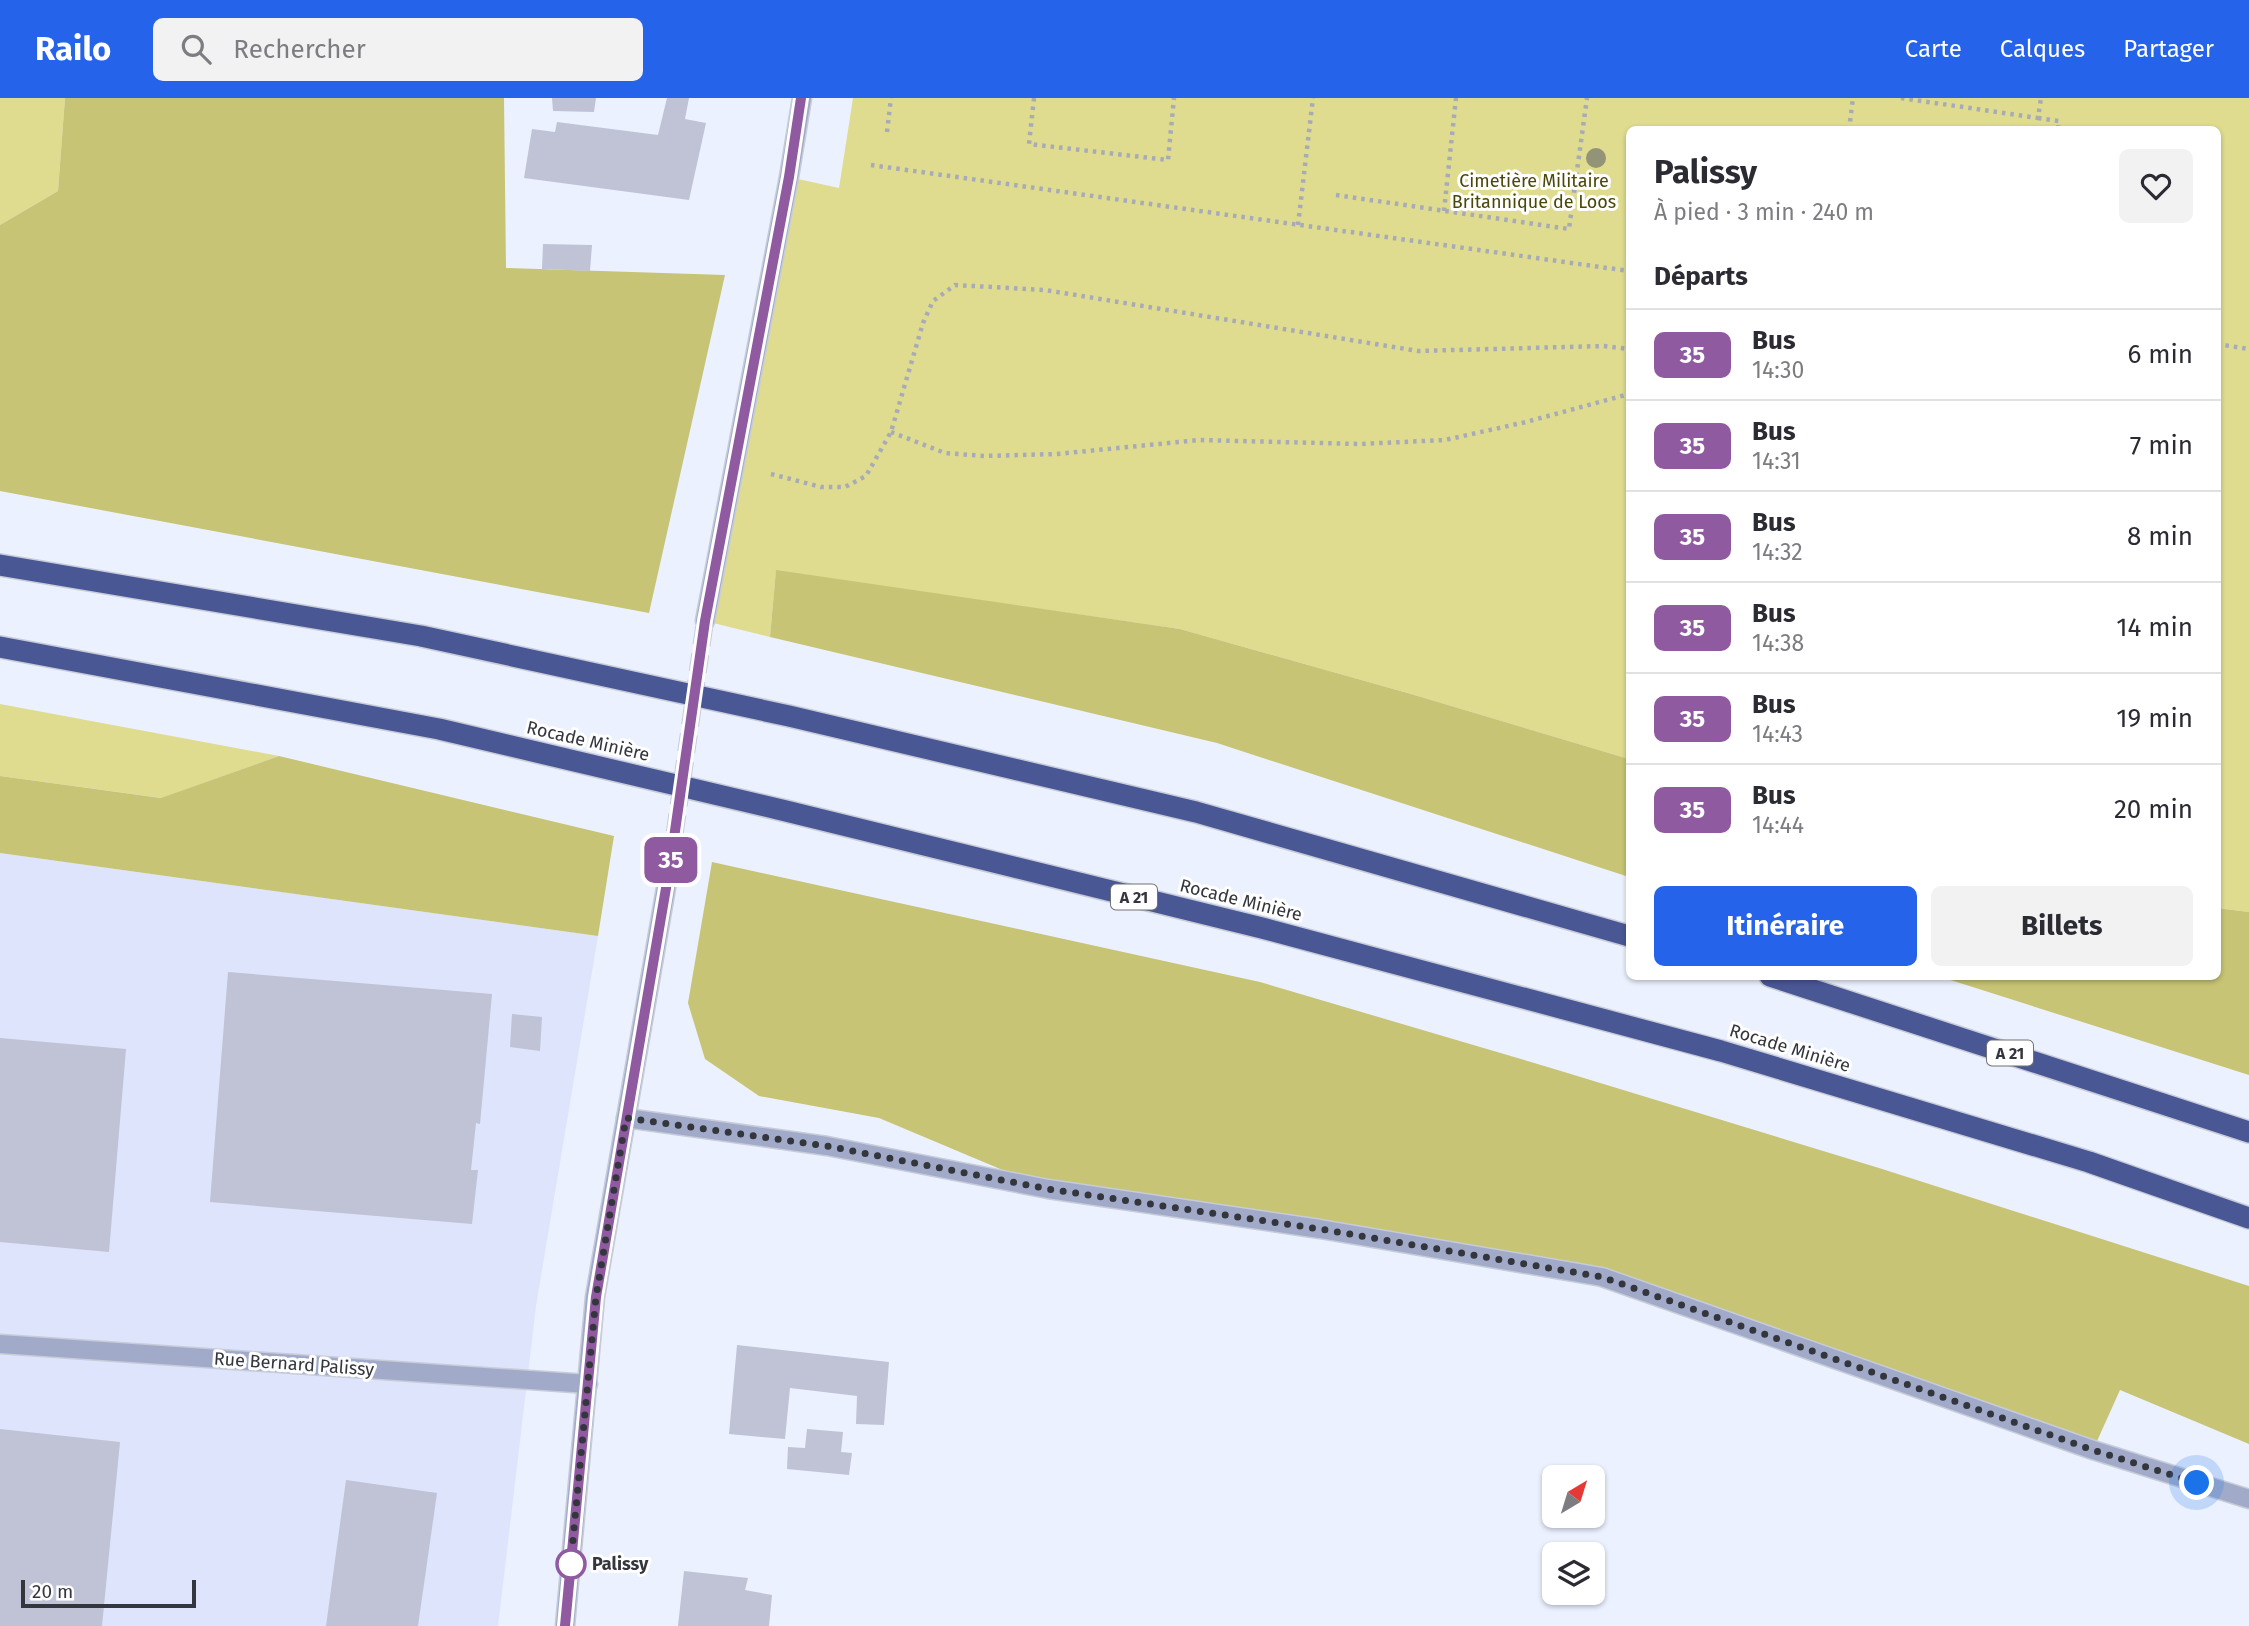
<!DOCTYPE html>
<html lang="fr">
<head>
<meta charset="utf-8">
<style>
	:root { --surface:#fff; --page:#f2f2f3; --text:#2b2b33; --muted:#7c7c81; --line:#e1e1e2; --accent:#2563eb }
	body { margin:0; font-family:"Fira Sans",sans-serif; background:var(--page); color:var(--text); height:100vh; display:flex; flex-direction:column; font-size:26px; white-space:nowrap }
	* { box-sizing:border-box; margin:0 }
	p { font-size:23px; color:var(--muted) }
	.icon { flex:none; width:38px; height:38px; fill:none; stroke:currentColor; stroke-width:2; stroke-linecap:round; stroke-linejoin:round }
	.map { position:relative; flex:1; overflow:hidden }
	.sheet { position:absolute; left:1626px; top:28px; width:595px; height:854px; display:flex; flex-direction:column; background:var(--surface); border-radius:10px; box-shadow:0 2px 5px #0004 }
	.sheet>* { flex:none }
	.badge { padding:0 14px; border-radius:10px; font-size:24px; line-height:46px }
	.needle { width:46px; rotate:38deg }
	.buttons { position:absolute; left:1542px; top:1367px; display:grid; gap:14px }
	.buttons a { display:grid; place-items:center; width:63px; height:63px; border-radius:10px; background:var(--surface); box-shadow:0 2px 5px #0004; font-size:35px }
	.scale { position:absolute; left:21px; bottom:18px; width:175px; box-sizing:border-box; padding-left:7px; border:4px solid #34363d; border-top:0; font-size:19px; line-height:24px; white-space:nowrap; color:#34363d; -webkit-text-stroke:5px #fefefe; paint-order:stroke }
	.you { position:absolute; width:35px; height:35px; margin:-18px; border:5px solid #fff; border-radius:50%; background:#1a73e8; box-shadow:0 0 0 10px #1a73e833 }
	.map>.badge { position:absolute; translate:-50% -50%; box-shadow:0 0 0 4px #fff }
	h2 { padding:0 28px; font-size:26px; line-height:63px }
	.round { display:grid; place-items:center; flex:none; width:74px; height:74px; border-radius:10px; background:var(--page) }
	.head { display:flex; align-items:center; justify-content:space-between; height:119px; padding:0 28px }
	h1 { font-size:33px; font-weight:700; line-height:52px }
	.cta { display:flex; gap:14px; margin-top:auto; padding:14px 28px }
	.cta a { flex:1; height:80px; border-radius:10px; background:var(--accent); color:#fff; font-size:28px; font-weight:700; line-height:80px; text-align:center }
	.cta a+a { background:var(--page); color:var(--text) }
	ul { padding:0; list-style:none }
	li { display:flex; align-items:center; gap:21px; height:91px; padding:0 28px; border-top:2px solid var(--line) }
	li div { flex:1 }
	li b { display:block; font-size:26px }
	li em { font-style:normal }
	li .badge { min-width:77px; font-weight:700; text-align:center }
	header { display:flex; align-items:center; gap:42px; box-sizing:border-box; height:98px; padding:0 35px; background:var(--accent); color:#fff }
	header strong { font-size:33px }
	nav { display:flex; gap:38px; margin-inline-start:auto; font-size:24px }
	.search { width:490px; height:63px; background:var(--page); display:flex; align-items:center; gap:18px; box-sizing:border-box; padding:0 24px; border-radius:10px; color:var(--muted); font-size:26px }
	.map>svg:first-child { display:block }
</style>
</head>
<body>
<header>
<strong>Railo</strong>
<div class="search"><svg class="icon" aria-label="search" viewBox="0 0 24 24"><circle cx="10" cy="10" r="6"/><path d="M15 15l6 6"/></svg>Rechercher</div>
<nav><a>Carte</a><a>Calques</a><a>Partager</a></nav>
</header>
<div class="map">
<svg width="2249" height="1528" viewBox="0 0 2249 1528">
	<rect width="100%" height="100%" fill="#ecf1ff"/>
	<!-- built -->
	<path fill="#dde4fc" d="M0,755l598,83 -62,370 -38,320h-498z"/>
	<!-- green -->
	<g fill="#dfdc8f">
		<path d="M0,0h65l-7,93 -58,34z"/>
		<path d="M853,0h1396v814l-32,-4v-778h-588v629l-218,-65 -231,-65 -404,-58 -6,66 -65,-16 84,-444 50,11z"/>
		<path d="M0,606l279,52 -117,42 -162,-22z"/>
	</g>
	<!-- forest -->
	<g fill="#c7c475">
		<path d="M65,0h439l2,170 219,7 -76,338 -649,-122v-266l58,-34z"/>
		<path d="M776,472l404,59 231,65 218,65v118l-412,-134 -447,-106z"/>
		<path d="M279,658l335,80 -16,100 -598,-83v-77l161,22z"/>
		<path d="M712,764l548,120 291,86 328,100 370,118v158l-129,-54 -27,60 -491,-173 -554,-88 -169,-71 -120,-22 -54,-37 -17,-56z"/>
		<path d="M2217,810l32,4v163l-308,-98 276,-1z"/>
	</g>
	<!-- building -->
	<g fill="#bfc3d5">
		<path d="M552,0h44l-2,14 -41,-1z"/>
		<path d="M667,0h22l-4,21 21,4 -17,77 -165,-22 8,-49 23,3 2,-10 101,13z"/>
		<path d="M543,146l49,1 -2,26 -48,-2z"/>
		<path d="M228,874l264,22 -12,130 -4,-1 -5,47h7l-6,54 -262,-22z"/>
		<path d="M512,916l30,3 -2,34 -30,-4z"/>
		<path d="M0,940l126,11 -17,203 -109,-10z"/>
		<path d="M737,1247l152,17 -5,63 -28,-1 1,-28 -67,-8 -5,51 -56,-5z"/>
		<path d="M0,1331l120,13 -18,184h-102z"/>
		<path d="M807,1331l36,3 -2,20 11,1 -3,22 -62,-6 1,-22 17,1z"/>
		<path d="M346,1382l91,13 -19,133h-92z"/>
		<path d="M684,1473l64,7 -3,12 27,5 -3,31h-91z"/>
	</g>
	<g fill="none" stroke-linecap="round" stroke-linejoin="round">
		<!-- minor-tunnel -->
		<path stroke="#c7ccd8" stroke-width="18" stroke-dasharray="18 9" stroke-linecap="butt" d="M671,761l34,-238"/>
		<defs>
			<g id="minor">
				<path d="M705,523l84,-444 13,-79"/>
				<path d="M626,1020l201,28 221,43 272,40 282,48 491,173 156,49"/>
				<path d="M0,1246l588,40"/>
				<path d="M565,1528l30,-329 76,-438"/>
			</g>
			<g id="highway">
				<path d="M0,467l421,71 368,80 407,96 433,124"/>
				<path d="M0,549l439,82 347,82 476,117 459,123 368,111 160,56"/>
				<path d="M1770,878l479,156"/>
			</g>
		</defs>
		<!-- minor casing -->
		<use href="#minor" stroke="#c7ccd8" stroke-width="21"/>
		<!-- highway casing -->
		<use href="#highway" stroke="#c7ccd8" stroke-width="24"/>
		<!-- path -->
		<g stroke="#a7abb7" stroke-width="4.5" stroke-dasharray="3.5 5" stroke-linecap="butt">
			<path d="M1034,0l-5,46 139,16 6,-62"/>
			<path d="M1901,0l137,20 3,-20"/>
			<path d="M2038,20l21,3 -1,9"/>
			<path d="M1849,32l4,-32"/>
			<path d="M887,34l4,-34"/>
			<path d="M871,67l758,106"/>
			<path d="M1336,97l233,34 18,-131"/>
			<path d="M1444,113l12,-113"/>
			<path d="M1298,127l15,-127"/>
			<path d="M2217,246l32,5"/>
			<path d="M891,334l54,21 39,3 73,-2 142,-14 161,4 85,-4 81,-18 103,-28"/>
			<path d="M771,376l50,13h24l21,-11 25,-44 32,-109 10,-22 22,-16 90,5 373,61 186,-5 25,3"/>
		</g>
		<!-- minor -->
		<use href="#minor" stroke="#a1aac8" stroke-width="18"/>
		<!-- highway -->
		<use href="#highway" stroke="#4a5795" stroke-width="21"/>
	</g>
	<!-- trees -->
	<circle fill="#939477" cx="1596" cy="60" r="10"/>
	<g fill="none" stroke-linecap="round" stroke-linejoin="round">
		<defs>
			<path id="line" d="M565,1528l31,-329 75,-438 34,-238 84,-444 12,-79"/>
		</defs>
		<!-- line casing -->
		<use href="#line" stroke="#fff" stroke-width="16"/>
		<!-- line -->
		<use href="#line" stroke="#8f5aa0" stroke-width="10"/>
		<!-- walk -->
		<path stroke="#34363d" stroke-width="7" stroke-dasharray="0 12.6" d="M571,1466l-1,7 26,-274 30,-179 201,28 221,43 272,40 282,48 491,173 104,33"/>
	</g>
	<!-- markers -->
	<circle fill="#fff" stroke="#8f5aa0" stroke-width="3.5" cx="571" cy="1466" r="14"/>
	<g text-anchor="middle" dominant-baseline="central" stroke-width="6" stroke-linejoin="round" paint-order="stroke">
		<!-- shield labels -->
		<g fill="#fefefe" stroke="#717277" stroke-width="2">
			<rect x="1111" y="786.5" width="46" height="25" rx="5"/>
			<rect x="1987" y="942.5" width="46" height="25" rx="5"/>
		</g>
		<g font-size="16" font-weight="bold" fill="#34363d">
			<text x="1134" y="799">A 21</text>
			<text x="2010" y="955">A 21</text>
		</g>
		<!-- park labels -->
		<g font-size="18" fill="#4a4708" stroke="#fefefe">
			<text x="1534" y="83">Cimetière Militaire<tspan x="1534" dy="21">Britannique de Loos</tspan></text>
		</g>
		<!-- street labels -->
		<g font-size="18" fill="#34363d" stroke="#fefefe">
			<text transform="translate(588 643) rotate(13)">Rocade Minière</text>
			<text transform="translate(1241 802) rotate(14)">Rocade Minière</text>
			<text transform="translate(1790 950) rotate(17)">Rocade Minière</text>
			<text transform="translate(294 1266) rotate(4)">Rue Bernard Palissy</text>
		</g>
		<!-- stop labels -->
		<g font-size="18" font-weight="bold" fill="#34363d" stroke="#fefefe" text-anchor="start">
			<text x="592" y="1466">Palissy</text>
		</g>
	</g>
</svg>
<div class="buttons">
<a><svg class="needle" viewBox="-14 -14 28 28"><path d="M0-13l5 13h-10z" fill="#e53935"/><path d="M0 13l5-13h-10z" fill="#7c7c81"/></svg></a>
<a><svg class="icon" aria-label="layers" viewBox="0 0 24 24"><path d="M12 4l9 5-9 5-9-5zM3 14l9 5 9-5"/></svg></a>
</div>
<div class="scale">20 m</div>
<div class="you" style="left:2197px;top:1385px"></div>
<b class="badge" style="left:671px;top:762px;background:#8f5aa0;color:#fff">35</b>
<section class="sheet">
<div class="head"><div><h1>Palissy</h1><p>À pied · 3 min · 240 m</p></div><a class="round"><svg class="icon" aria-label="heart" viewBox="0 0 24 24"><path d="M12 20l-8-8c-3-5 5-10 8-4 3-6 11-1 8 4z"/></svg></a></div>
<h2>Départs</h2>
<ul>
<li><span class="badge" style="background:#8f5aa0;color:#fff">35</span><div><b>Bus</b><p>14:30</p></div><em>6 min</em></li>
<li><span class="badge" style="background:#8f5aa0;color:#fff">35</span><div><b>Bus</b><p>14:31</p></div><em>7 min</em></li>
<li><span class="badge" style="background:#8f5aa0;color:#fff">35</span><div><b>Bus</b><p>14:32</p></div><em>8 min</em></li>
<li><span class="badge" style="background:#8f5aa0;color:#fff">35</span><div><b>Bus</b><p>14:38</p></div><em>14 min</em></li>
<li><span class="badge" style="background:#8f5aa0;color:#fff">35</span><div><b>Bus</b><p>14:43</p></div><em>19 min</em></li>
<li><span class="badge" style="background:#8f5aa0;color:#fff">35</span><div><b>Bus</b><p>14:44</p></div><em>20 min</em></li>
</ul>
<div class="cta"><a>Itinéraire</a><a>Billets</a></div>
</section>
</div>
</body>
</html>
